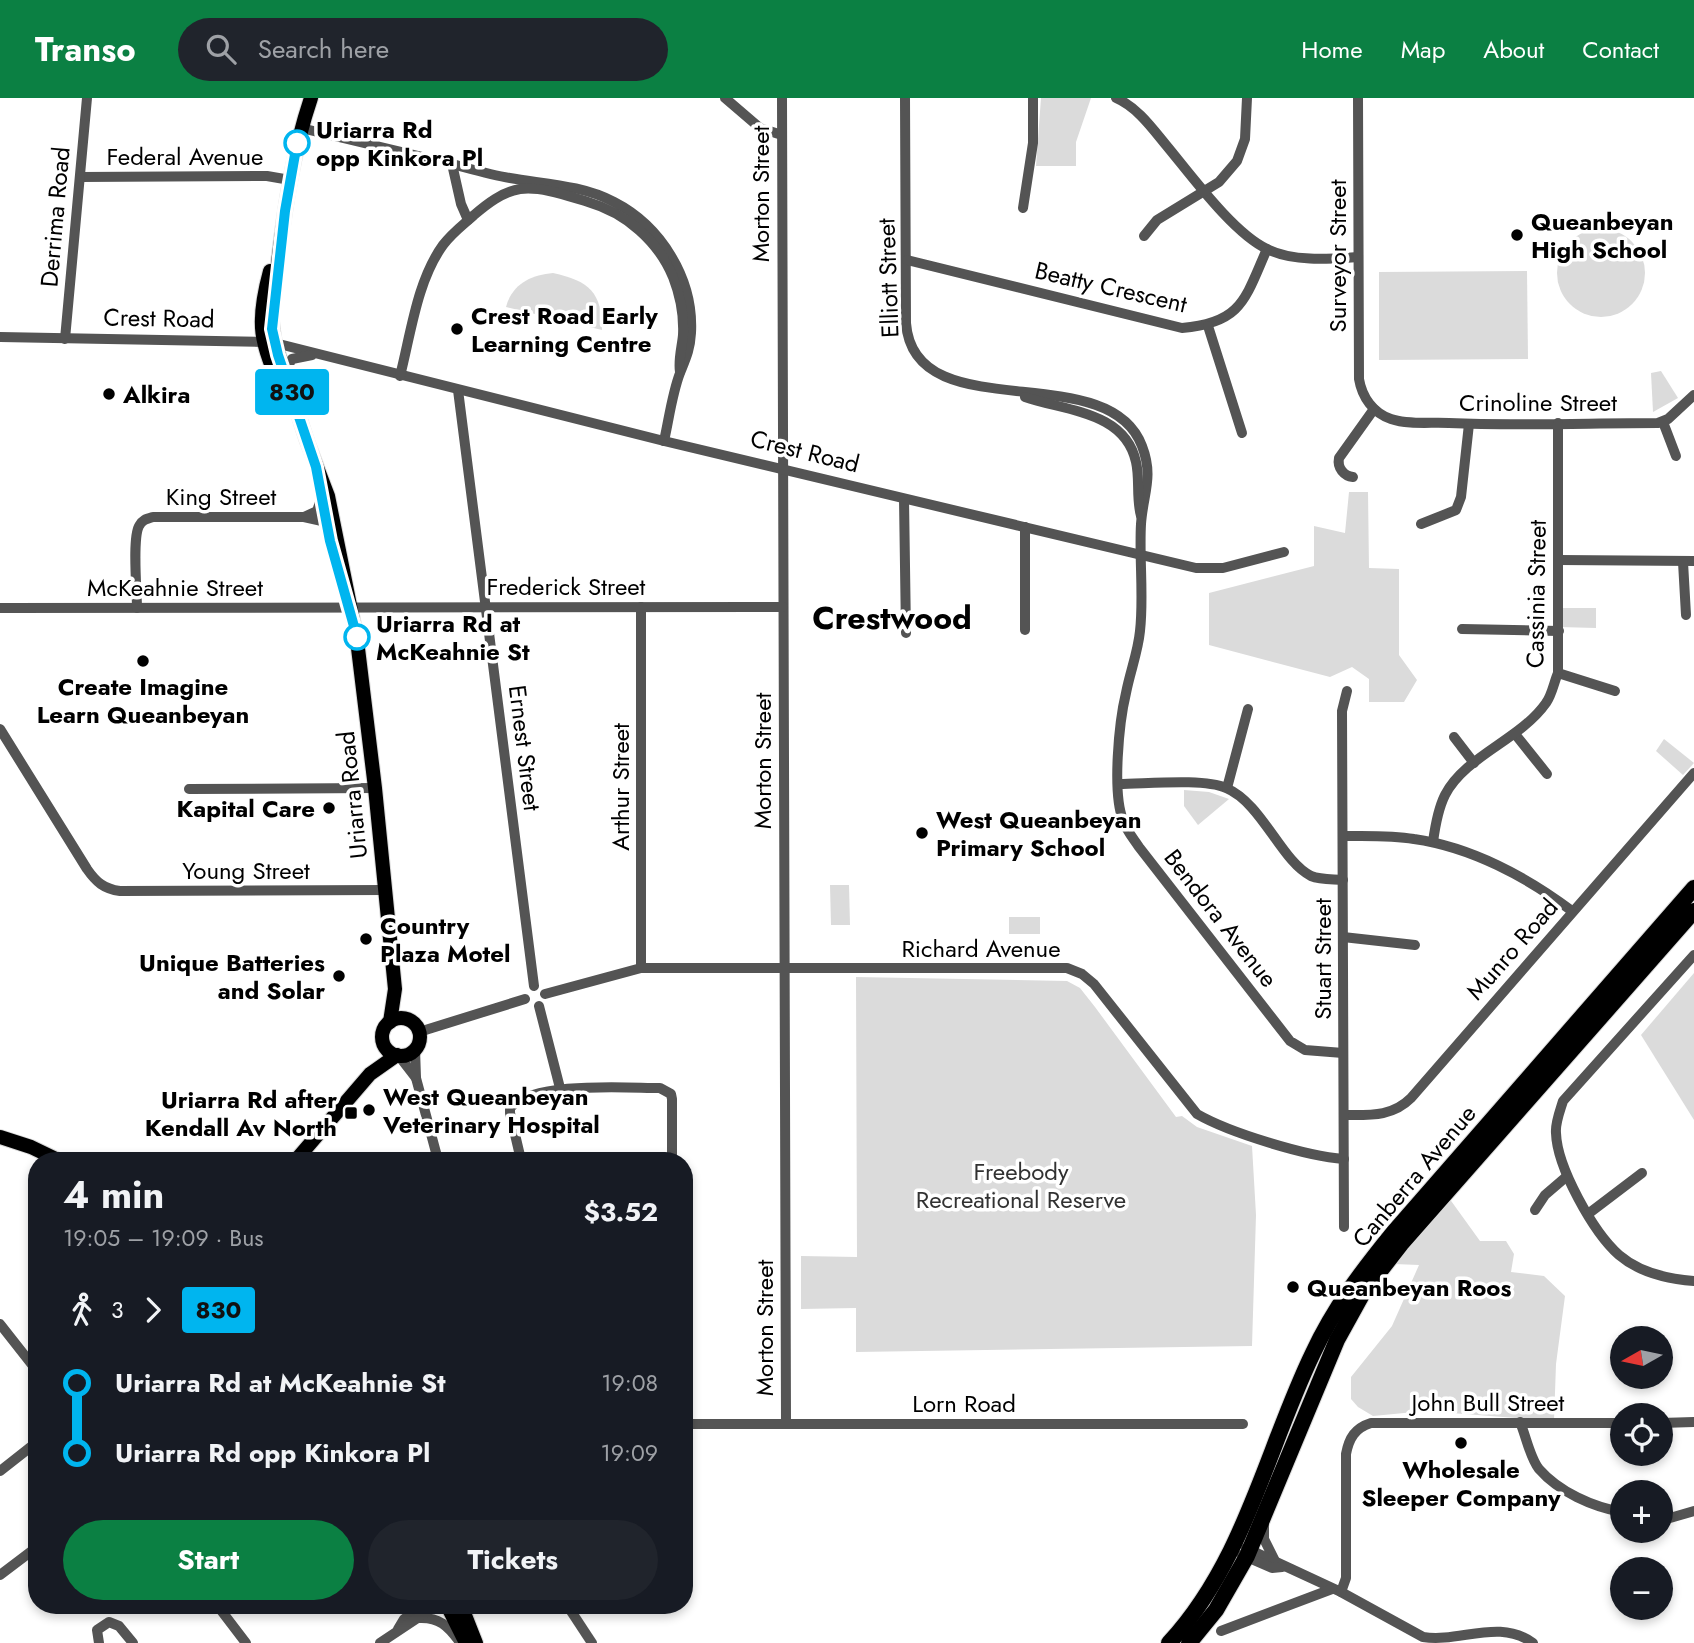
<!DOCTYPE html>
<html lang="en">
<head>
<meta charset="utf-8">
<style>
	:root { --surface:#171b24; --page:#20242c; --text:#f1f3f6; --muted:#9ea1a6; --accent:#0b8043 }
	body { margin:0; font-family:Jost,sans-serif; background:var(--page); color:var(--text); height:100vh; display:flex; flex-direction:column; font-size:26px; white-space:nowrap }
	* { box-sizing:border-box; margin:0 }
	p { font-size:23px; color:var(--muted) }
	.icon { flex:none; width:38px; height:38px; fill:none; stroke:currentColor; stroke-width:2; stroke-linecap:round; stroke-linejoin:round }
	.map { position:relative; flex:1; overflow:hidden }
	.sheet { position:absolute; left:28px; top:1054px; width:665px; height:462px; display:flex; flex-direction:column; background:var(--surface); border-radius:28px; box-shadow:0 4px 10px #0003 }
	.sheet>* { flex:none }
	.badge { padding:0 14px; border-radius:5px; font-size:24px; line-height:46px }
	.needle { width:46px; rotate:261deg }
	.buttons { position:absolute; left:1610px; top:1228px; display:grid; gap:14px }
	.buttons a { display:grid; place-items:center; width:63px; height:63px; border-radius:50%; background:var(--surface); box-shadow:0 4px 10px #0003; font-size:35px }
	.map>.badge { position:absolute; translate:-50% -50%; box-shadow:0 0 0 4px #fff }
	.legs { display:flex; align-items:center; gap:10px; height:77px; padding:0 35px; font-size:23px }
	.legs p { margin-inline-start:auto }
	.summary { display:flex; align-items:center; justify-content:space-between; height:119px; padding:0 35px }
	h1 { font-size:38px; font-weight:700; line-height:52px }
	.action { display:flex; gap:14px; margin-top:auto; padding:14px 35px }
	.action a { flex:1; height:80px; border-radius:42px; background:var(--accent); color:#fff; font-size:28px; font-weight:700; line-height:80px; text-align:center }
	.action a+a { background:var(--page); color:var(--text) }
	ul { padding:0 35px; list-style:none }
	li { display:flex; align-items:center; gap:24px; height:70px; font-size:26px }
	li i { display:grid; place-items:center; width:10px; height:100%; margin:0 9px; background:currentColor }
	li i::after { content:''; width:18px; height:18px; margin:-9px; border:5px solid; border-radius:50%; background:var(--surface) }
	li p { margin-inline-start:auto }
	li:first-child i { background:linear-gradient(#0000 50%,currentColor 0) }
	li:last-child i { background:linear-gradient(currentColor 50%,#0000 0) }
	header { display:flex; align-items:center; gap:42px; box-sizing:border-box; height:98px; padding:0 35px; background:var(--accent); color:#fff }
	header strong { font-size:33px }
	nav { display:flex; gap:38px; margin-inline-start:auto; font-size:24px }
	.search { width:490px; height:63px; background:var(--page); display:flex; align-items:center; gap:18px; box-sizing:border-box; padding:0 24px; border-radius:38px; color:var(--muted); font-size:26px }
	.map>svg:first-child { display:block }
</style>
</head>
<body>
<header>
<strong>Transo</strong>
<div class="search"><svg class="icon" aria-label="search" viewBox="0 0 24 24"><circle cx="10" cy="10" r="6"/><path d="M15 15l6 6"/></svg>Search here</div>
<nav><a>Home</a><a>Map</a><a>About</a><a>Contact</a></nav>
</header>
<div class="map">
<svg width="1694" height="1545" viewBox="0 0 1694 1545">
	<rect width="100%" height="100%" fill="#fff"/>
	<!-- green -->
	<g fill="#dbdbdb">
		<path d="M1041,0h50l-15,44v24h-40z"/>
		<circle cx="1601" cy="175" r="44"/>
		<path d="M1527,173l1,88 -149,1v-88z"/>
		<path d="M553,175c36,8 49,19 49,57l-96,-23c6,-23 25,-32 47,-34z"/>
		<path d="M1661,273l17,27 -25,14 -2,-39z"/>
		<path d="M1349,394h19l1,76 30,1v86l18,25 -13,22h-35v-23l-17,-12 -22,10 -121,-32v-52l105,-27v-40l31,7z"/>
		<path d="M1559,510h37v20l-37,-1z"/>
		<path d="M1664,641l30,24 -11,12 -27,-24z"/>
		<path d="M1184,692l25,2 20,7 -31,26 -14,-19z"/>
		<path d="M830,787h19l1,40h-19z"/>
		<rect x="1009" y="819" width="31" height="17"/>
		<path d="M1694,875v147l-53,-85z"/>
		<path d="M856,879l211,4 13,7 15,19 81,110 6,-1 15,11 55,19 4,69 -4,131 -396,6v-44l-55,1v-53l56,1z"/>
		<path d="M1449,1100l31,43h26l8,13 -3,18 33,4 21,20 -9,68 -2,57 -129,-10 -52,5 -15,-9 -7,-8v-22l41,-51 27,-61 -25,-1z"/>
	</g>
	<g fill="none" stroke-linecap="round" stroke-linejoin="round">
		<defs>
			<g id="major">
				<path d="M311,0c-18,53 -26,109 -33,165 -3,27 -9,53 -3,80l32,98 21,55 29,144 18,148 20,201 -5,33"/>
				<path d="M270,173c-15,55 -9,70 12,121"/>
				<circle cx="401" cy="939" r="19"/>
				<path d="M0,1039l31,10 27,13"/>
				<path d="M296,1062l74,-86 27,-19"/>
				<path d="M447,1507l19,38"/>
				<path d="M461,1507l15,38"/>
			</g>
			<g id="highway">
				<path d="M1169,1545c76,-82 97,-193 144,-290 21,-45 49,-82 80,-120l301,-345"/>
				<path d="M1189,1545l27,-33 31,-54 90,-216 26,-47 38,-49 293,-333"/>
			</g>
		</defs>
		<!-- major casing -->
		<use href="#major" stroke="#dbdbdb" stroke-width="16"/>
		<!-- highway casing -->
		<use href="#highway" stroke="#dbdbdb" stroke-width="18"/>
		<!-- minor -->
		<g stroke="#545454" stroke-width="10">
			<path d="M725,0l35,30 22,7"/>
			<path d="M782,0l4,1325"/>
			<path d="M905,0l1,225c8,108 202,32 236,123 12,31 1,48 -1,78 -2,35 3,72 -1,107 -2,21 -10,41 -14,62 -7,29 -14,99 -3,127 3,10 10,18 16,27l151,194 15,9 38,3"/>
			<path d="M1116,0c21,9 36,30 50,47 25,30 67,88 101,104 26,13 62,10 90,8"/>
			<path d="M1358,0l1,281c3,18 14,34 32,40 17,6 40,3 58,4 70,3 140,0 209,0l10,-4 26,-24"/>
			<path d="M301,30l151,36 9,40 7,16"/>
			<path d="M452,66c19,5 39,11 58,14 34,6 72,7 104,24 47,24 80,77 77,131 -1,17 -5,25 -11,40 -8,21 -11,46 -16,68"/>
			<path d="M80,79l187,-1 23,4"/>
			<path d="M1023,110l10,-65v-45"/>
			<path d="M1144,138l13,-16 62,-38 18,-21 8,-22 2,-41"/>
			<path d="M907,162l275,68c60,-5 63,-29 85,-79"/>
			<path d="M1208,228l34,107"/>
			<path d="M0,239l263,5"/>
			<path d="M65,241l22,-241"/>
			<path d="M275,245l389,98 532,127h27l61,-16"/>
			<path d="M286,278l1,-9 5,-8 20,-4"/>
			<path d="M400,278c11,-43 17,-95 43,-131 9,-12 20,-20 31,-30 13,-11 28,-23 46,-26 21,-3 48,7 68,13 38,11 70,39 85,75 7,18 11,38 10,58 -1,12 -5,24 -3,37"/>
			<path d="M458,292l76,596"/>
			<path d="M1025,299c40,14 100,14 111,65 4,17 0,36 5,54"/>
			<path d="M1663,324l13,34"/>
			<path d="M1353,379c-9,-1 -16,-9 -14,-19l35,-49"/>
			<path d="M904,401l2,134"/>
			<path d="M304,419l13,-6 4,-12"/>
			<path d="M1421,426l35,-14 5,-13 8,-73"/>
			<path d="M1559,462l135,1"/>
			<path d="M1683,464l3,53"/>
			<path d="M641,509v361"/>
			<path d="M0,510l783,-1"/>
			<path d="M137,510c0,-17 -5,-69 2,-82 3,-6 7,-7 14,-9h151l18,4 5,7"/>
			<path d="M1462,531l97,2"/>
			<path d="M1025,532v-103"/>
			<path d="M1558,575l57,18"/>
			<path d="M0,631l87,140c9,13 17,20 33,22l265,-1"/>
			<path d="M1515,636l32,40"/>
			<path d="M1454,639l20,26"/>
			<path d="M1119,686c26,0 85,-6 107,4 36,15 55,73 85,88 10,4 22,3 32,4"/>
			<path d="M1227,690l21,-79"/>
			<path d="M189,691l186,-1"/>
			<path d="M1343,738c24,0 48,-1 71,3 57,8 113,38 158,72"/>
			<path d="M1433,744c2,-15 5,-33 12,-47 20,-39 75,-55 101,-92 6,-8 8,-21 12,-30v-250"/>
			<path d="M1343,839l72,8"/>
			<path d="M1694,857l-131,146c-3,10 -8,22 -7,32 1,34 37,99 63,122 21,18 48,24 75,26"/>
			<path d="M545,896l96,-26h426l15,6 12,10 103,130c33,19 109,42 147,45"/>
			<path d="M539,908l21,82"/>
			<path d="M419,934l106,-33"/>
			<path d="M415,951l1,29 22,82"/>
			<path d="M399,958l17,22"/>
			<path d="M1344,1017c26,0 48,2 67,-17l283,-325"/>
			<path d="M521,1062l-11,-47v-5c24,-27 115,-20 150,-20l11,6 1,5v61"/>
			<path d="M1535,1112l10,-15 21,-18"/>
			<path d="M1588,1116l54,-41"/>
			<path d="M1344,1129l-2,-516 5,-20"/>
			<path d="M0,1226l37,47"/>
			<path d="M1520,1324c6,14 10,36 19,47 20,23 54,38 83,43"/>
			<path d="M1661,1325l33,-1"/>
			<path d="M684,1326h559"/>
			<path d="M0,1373l37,-29"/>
			<path d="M1661,1419l9,1 24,-7"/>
			<path d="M1264,1426v15l10,20"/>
			<path d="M1246,1450l95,44 82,45c37,6 76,-19 110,6"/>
			<path d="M1242,1457l30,13 10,-1"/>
			<path d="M0,1477l37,-28"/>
			<path d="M1341,1494l5,-14v-124c3,-16 9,-26 25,-31h251"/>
			<path d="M217,1507l29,38"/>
			<path d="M567,1507l25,38"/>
			<path d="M419,1520c20,-1 29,8 40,23"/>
			<path d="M398,1531l6,-10 20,-14"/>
			<path d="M1221,1533l111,-42"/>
			<path d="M99,1545l-2,-13 12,-8 10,4 14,17"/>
			<path d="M380,1545l57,-38"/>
		</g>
		<!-- major -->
		<use href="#major" stroke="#000" stroke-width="14"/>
		<!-- highway -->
		<use href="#highway" stroke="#000" stroke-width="16"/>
	</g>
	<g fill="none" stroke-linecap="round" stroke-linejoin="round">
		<defs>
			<path id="line-1" d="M297,45l-12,68 -13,118 6,26 38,112 14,74 27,96"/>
		</defs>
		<!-- line-1 casing -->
		<use href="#line-1" stroke="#fff" stroke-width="16"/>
		<!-- line-1 -->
		<use href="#line-1" stroke="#00b5ef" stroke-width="10"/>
	</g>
	<!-- markers -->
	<g fill="#fff" stroke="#00b5ef" stroke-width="3.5">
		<circle cx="297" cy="45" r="12"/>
		<circle cx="357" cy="539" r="12"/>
	</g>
	<g fill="#000" stroke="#fff" stroke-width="2.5">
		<circle cx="1517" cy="137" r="7"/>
		<circle cx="457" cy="231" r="7"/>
		<circle cx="109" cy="296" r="7"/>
		<circle cx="143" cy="563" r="7"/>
		<circle cx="329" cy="710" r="7"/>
		<circle cx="922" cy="735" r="7"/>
		<circle cx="366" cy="841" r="7"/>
		<circle cx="339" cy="878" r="7"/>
		<circle cx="369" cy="1012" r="7"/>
		<rect x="344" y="1008" width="14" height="14" rx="3.5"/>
		<circle cx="1293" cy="1189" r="7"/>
		<circle cx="1461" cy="1345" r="7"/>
	</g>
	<g text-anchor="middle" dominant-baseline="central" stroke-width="7" stroke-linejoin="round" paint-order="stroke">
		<!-- stop labels -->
		<g font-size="24" font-weight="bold" fill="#000" stroke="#fff" text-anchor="start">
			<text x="316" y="31">Uriarra Rd<tspan x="316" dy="28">opp Kinkora Pl</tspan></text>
			<text x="376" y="525">Uriarra Rd at<tspan x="376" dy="28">McKeahnie St</tspan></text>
		</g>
		<!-- street labels -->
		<g font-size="24" fill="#000" stroke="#fff">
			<text x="185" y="58">Federal Avenue</text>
			<text transform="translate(760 96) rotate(-90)">Morton Street</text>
			<text transform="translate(55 119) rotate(-85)">Derrima Road</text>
			<text transform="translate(1337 158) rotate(-90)">Surveyor Street</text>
			<text transform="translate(888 180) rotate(-92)">Elliott Street</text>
			<text transform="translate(1111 189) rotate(13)">Beatty Crescent</text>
			<text transform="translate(159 220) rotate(1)">Crest Road</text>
			<text x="1538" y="304">Crinoline Street</text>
			<text transform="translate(805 353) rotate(14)">Crest Road</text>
			<text x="221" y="398">King Street</text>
			<text x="566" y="488">Frederick Street</text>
			<text x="175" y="489">McKeahnie Street</text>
			<text transform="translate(1536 496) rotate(-89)">Cassinia Street</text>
			<text transform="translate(525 650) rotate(83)">Ernest Street</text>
			<text transform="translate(762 663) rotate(-90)">Morton Street</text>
			<text transform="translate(620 689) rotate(-90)">Arthur Street</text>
			<text transform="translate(352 697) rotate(-96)">Uriarra Road</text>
			<text x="246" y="772">Young Street</text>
			<text transform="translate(1221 820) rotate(52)">Bendora Avenue</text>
			<text x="981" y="850">Richard Avenue</text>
			<text transform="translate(1512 851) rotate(-49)">Munro Road</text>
			<text transform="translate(1322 861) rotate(-90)">Stuart Street</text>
			<text transform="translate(1414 1078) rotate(-50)">Canberra Avenue</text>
			<text transform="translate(764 1230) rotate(-90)">Morton Street</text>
			<text x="1488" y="1304">John Bull Street</text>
			<text x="964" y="1305">Lorn Road</text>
		</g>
		<!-- poi labels -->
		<g font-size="24" font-weight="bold" fill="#000" stroke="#fff" text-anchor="start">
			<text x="1531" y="123">Queanbeyan<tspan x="1531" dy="28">High School</tspan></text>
			<text x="471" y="217">Crest Road Early<tspan x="471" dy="28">Learning Centre</tspan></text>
			<text x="123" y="296">Alkira</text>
			<text x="143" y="588" text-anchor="middle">Create Imagine<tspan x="143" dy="28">Learn Queanbeyan</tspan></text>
			<text x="315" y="710" text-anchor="end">Kapital Care</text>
			<text x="936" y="721">West Queanbeyan<tspan x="936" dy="28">Primary School</tspan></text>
			<text x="380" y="827">Country<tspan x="380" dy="28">Plaza Motel</tspan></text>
			<text x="325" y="864" text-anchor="end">Unique Batteries<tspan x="325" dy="28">and Solar</tspan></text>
			<text x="383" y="998">West Queanbeyan<tspan x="383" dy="28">Veterinary Hospital</tspan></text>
			<text x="337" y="1001" text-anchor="end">Uriarra Rd after<tspan x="337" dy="28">Kendall Av North</tspan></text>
			<text x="1307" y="1189">Queanbeyan Roos</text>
			<text x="1461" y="1371" text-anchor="middle">Wholesale<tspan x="1461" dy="28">Sleeper Company</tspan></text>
		</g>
		<!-- park labels -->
		<g font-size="24" fill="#323232" stroke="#fff">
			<text x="1021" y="1073">Freebody<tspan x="1021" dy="28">Recreational Reserve</tspan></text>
		</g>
		<!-- district labels -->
		<g font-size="32" font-weight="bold" fill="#000" stroke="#fff">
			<text x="892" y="520">Crestwood</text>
		</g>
	</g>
</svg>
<div class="buttons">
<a><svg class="needle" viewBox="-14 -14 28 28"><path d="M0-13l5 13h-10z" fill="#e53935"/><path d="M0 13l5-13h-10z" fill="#9ea1a6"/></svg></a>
<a><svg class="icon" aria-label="locate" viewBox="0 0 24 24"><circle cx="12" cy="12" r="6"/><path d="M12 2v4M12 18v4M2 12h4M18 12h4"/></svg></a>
<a>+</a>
<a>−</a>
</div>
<b class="badge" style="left:292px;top:294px;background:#00b5ef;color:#111">830</b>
<section class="sheet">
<div class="summary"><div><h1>4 min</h1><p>19:05 – 19:09 · Bus</p></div><b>$3.52</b></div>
<div class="legs"><svg class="icon" aria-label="walk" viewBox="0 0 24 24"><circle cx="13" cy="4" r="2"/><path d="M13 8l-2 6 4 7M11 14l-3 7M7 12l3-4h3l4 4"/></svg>3<svg class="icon" aria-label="forward" viewBox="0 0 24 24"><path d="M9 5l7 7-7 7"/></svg><b class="badge" style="background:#00b5ef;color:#111">830</b></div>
<ul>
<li><i style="color:#00b5ef"></i><b>Uriarra Rd at McKeahnie St</b><p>19:08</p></li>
<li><i style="color:#00b5ef"></i><b>Uriarra Rd opp Kinkora Pl</b><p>19:09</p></li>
</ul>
<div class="action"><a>Start</a><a>Tickets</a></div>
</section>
</div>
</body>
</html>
